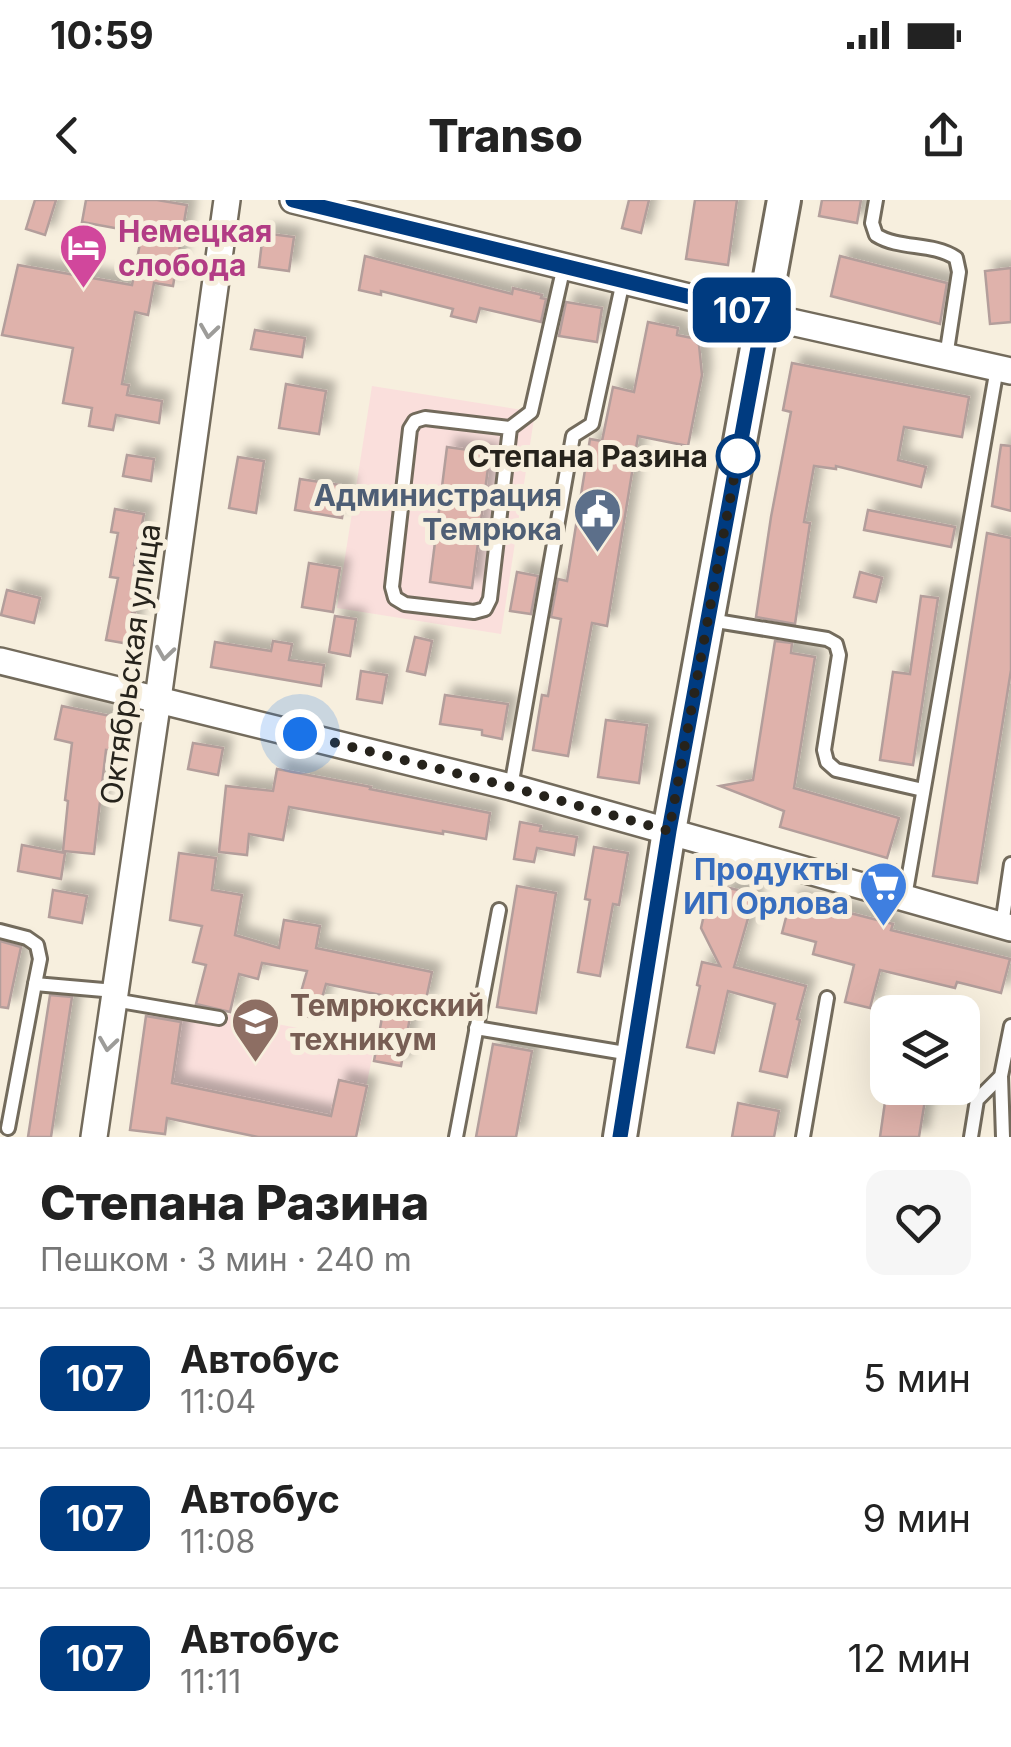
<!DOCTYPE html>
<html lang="ru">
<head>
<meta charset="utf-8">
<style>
	:root { --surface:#fff; --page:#f6f6f6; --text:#222; --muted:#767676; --line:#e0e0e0 }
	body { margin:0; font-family:Inter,sans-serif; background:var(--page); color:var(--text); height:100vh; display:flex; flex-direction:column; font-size:38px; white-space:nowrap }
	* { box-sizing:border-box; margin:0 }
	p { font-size:32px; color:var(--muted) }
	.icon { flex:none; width:55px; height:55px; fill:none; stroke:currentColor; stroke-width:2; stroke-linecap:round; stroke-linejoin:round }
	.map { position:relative; height:937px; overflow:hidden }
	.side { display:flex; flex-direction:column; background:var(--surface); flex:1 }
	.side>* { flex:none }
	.badge { padding:0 20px; border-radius:15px; font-size:35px; line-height:65px }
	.buttons { position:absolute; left:870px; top:795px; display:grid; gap:20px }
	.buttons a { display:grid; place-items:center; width:110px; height:110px; border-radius:20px; background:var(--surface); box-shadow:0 10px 40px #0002; font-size:50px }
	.you { position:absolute; width:50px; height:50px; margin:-25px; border:8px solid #fff; border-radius:50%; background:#1a73e8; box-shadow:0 0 0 15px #1a73e833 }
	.map>.badge { position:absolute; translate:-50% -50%; box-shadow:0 0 0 5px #fff }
	.round { display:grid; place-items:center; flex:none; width:105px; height:105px; border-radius:20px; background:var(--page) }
	.overview { display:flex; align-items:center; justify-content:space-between; height:170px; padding:0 40px }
	h1 { font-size:48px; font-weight:800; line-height:75px }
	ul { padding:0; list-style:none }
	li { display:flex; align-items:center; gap:30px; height:140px; padding:0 40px; border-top:2px solid var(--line) }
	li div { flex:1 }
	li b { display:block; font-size:38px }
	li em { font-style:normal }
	li .badge { min-width:110px; font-weight:700; text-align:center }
	.status { display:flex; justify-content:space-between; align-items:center; height:70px; padding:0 50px; background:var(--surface); direction:ltr }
	.status svg { height:28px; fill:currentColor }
	header { display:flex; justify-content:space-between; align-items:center; height:130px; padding:0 40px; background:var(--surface); font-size:45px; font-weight:800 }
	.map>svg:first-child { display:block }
</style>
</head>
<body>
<div class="status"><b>10:59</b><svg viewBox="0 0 49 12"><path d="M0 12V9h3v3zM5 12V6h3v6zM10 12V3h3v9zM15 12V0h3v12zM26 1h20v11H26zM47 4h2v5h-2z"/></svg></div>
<header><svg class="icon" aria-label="back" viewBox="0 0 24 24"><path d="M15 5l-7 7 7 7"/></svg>Transo<svg class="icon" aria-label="share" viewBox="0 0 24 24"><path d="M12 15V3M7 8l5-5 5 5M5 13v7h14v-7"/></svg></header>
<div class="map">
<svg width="1011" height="937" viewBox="0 0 1011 937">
	<defs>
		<filter id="shadow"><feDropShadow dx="9" dy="-9" stdDeviation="5" flood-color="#0004"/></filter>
	</defs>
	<rect width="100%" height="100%" fill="#f7efde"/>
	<!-- education -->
	<g fill="#fadfdc">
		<path d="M372,186l163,26 -34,222 -164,-26z"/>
		<path d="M149,799l226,44 -19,94h-98l-90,-19 -3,16 -35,-4z"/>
	</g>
	<!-- building -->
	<g fill="#dfb2ab" stroke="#b39e9b" stroke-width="2.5" filter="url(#shadow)">
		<path d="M35,0h21l-11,35 -19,-6z"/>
		<path d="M86,0h71l30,5 -14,81 -19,-3 -6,32 -13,-3 -13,72 7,1 -2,10 35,6 -3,22 -43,-8 -3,15 -24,-4 3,-18 -29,-5 10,-55 -71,-13 16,-70 114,20 10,-52 -60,-11z"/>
		<path d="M629,0h20l-8,33 -19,-5z"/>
		<path d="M695,0h42l-9,65 -42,-6z"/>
		<path d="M822,0h39l-4,23 -38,-7z"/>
		<path d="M263,33l31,4 -5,34 -30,-4z"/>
		<path d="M365,56l147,38 1,-6 29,7 -1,3 5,1 -5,23 -61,-14 -4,14 -25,-6 2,-7 -72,-18v4l-22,-5z"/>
		<path d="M840,56l107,27 -7,41 -109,-28z"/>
		<path d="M1011,68v54l-21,2 -5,-53z"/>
		<path d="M566,102l36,6 -5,34 -38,-6z"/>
		<path d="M648,122l30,6 -1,7 15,3 7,7 3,30 -14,71 -50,-10 -31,190 -15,-3 -24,133 -35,-6 9,-55 6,1 13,-77 -10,-2 7,-38 9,2 23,-142 12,2 11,-54 21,5z"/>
		<path d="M255,130l50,8 -3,19 -51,-8z"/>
		<path d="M792,163l177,34 -7,40 -58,-10 -6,33 28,7 -5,20 -85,-21v3l-22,-3 -10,56 6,1 -15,101 -39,-7 15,-100 20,-105 -8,-2z"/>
		<path d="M286,184l40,7 -7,43 -40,-6z"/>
		<path d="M1001,245l10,1v65l-19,-5z"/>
		<path d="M447,247l43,6 -18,135 -42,-6z"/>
		<path d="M127,255l27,4 -3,22 -28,-5z"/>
		<path d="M238,257l26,4 -8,52 -27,-5z"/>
		<path d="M300,279l47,7 -5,32 -47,-8z"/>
		<path d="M115,309l29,5 -10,51 6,1 -8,46 3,1 -6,31 -23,-4 12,-62 -8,-1 8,-44 -7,-1z"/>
		<path d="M868,310l87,17 -4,20 -87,-17z"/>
		<path d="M987,333l24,5v132l-34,213 -44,-7z"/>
		<path d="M309,363l31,5 -7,44 -31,-5z"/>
		<path d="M517,372l21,4 -7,38 -21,-3z"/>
		<path d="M860,372l22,6 -6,24 -22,-5z"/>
		<path d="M7,390l33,8 -6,25 -33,-8z"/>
		<path d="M921,396l17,2 -25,167 -33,-5 13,-88 17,2z"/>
		<path d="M335,416l21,3 -6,37 -21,-4z"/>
		<path d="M415,437l17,4 -7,34 -18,-4z"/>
		<path d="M273,441l19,3 -3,16 35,5 -3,21 -110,-19 4,-25 56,9z"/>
		<path d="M775,441l17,2 -1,10 24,4 -21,131 105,30 -12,40 -107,-31 4,-16 -64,-25 33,-6z"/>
		<path d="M361,471l26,4 -5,28 -25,-4z"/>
		<path d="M445,495l63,9 -6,35 -20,-4v-5l-42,-6z"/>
		<path d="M62,506l58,12 -6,33 -8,-1 -12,104 -31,-3 5,-50 -3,-1 7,-57 -17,-4z"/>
		<path d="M606,520l41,5 -8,58 -41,-6z"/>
		<path d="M193,543l30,5 -5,27 -30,-6z"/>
		<path d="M277,569l94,18 -1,2 120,24 -4,26 -43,-8v3l-154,-27 -6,33 -34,-6 -2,21 -28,-3 7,-66 47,5z"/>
		<path d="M520,622l21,4 -1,5 37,6 -3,18 -37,-7 -3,14 -20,-3z"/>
		<path d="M22,645l43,8 -4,26 -43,-8z"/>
		<path d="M594,647l34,6 -9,52 -6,-1 -13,72 -22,-4 12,-72 -5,-1z"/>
		<path d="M179,653l37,5 -4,32 30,5 -7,40 44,13 5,-28 36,6 -4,22 116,24 -7,32 -12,-3 -12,65 -27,-5 12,-65 -60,-12 -10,35 -21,-6 12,-42 -45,-8 -4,16 -19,-5 -9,38 -34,-8 10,-39 -13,-3 9,-36 -32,-6z"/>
		<path d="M517,686l39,7 -20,120 -39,-6z"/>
		<path d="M725,687l30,7 -21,73 72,19 -9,33 3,1 -13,57 -27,-6 15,-67 -47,-13 -14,62 -27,-6 13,-61 -3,-1 5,-23 18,4 -19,-38 7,-31 10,4z"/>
		<path d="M53,690l34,6 -5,27 -33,-6z"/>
		<path d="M791,698l102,26 -2,6 119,29 -9,34 -44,-11 -2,6 -75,-18 -10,38 -25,-6 9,-37 -41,-11 3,-12 -34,-9z"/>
		<path d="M0,741l21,6 -13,61 -8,-1z"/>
		<path d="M50,795l22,2 -21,140h-23z"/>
		<path d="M146,816l35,6 -9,61 159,33 8,-36 28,6 -11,51h-98l-91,-19 -2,16 -35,-4z"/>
		<path d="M493,844l39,7 -16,86h-40z"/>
		<path d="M887,888h40l-8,49h-39z"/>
		<path d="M738,903l41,8 -5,26h-42z"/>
	</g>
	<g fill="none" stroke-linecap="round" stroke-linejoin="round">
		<defs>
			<g id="service">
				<path d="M876,0l-4,23 4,12c24,15 56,7 80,23l3,14 -13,85"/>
				<path d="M510,228l-20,171 -5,10 -11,3 -69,-8 -10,-6 -3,-11 18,-158 5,-8 10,-3 85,10 21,-16 33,-146"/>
				<path d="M710,420l117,19 9,5 3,11 -15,95 3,12 9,8 87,20"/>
				<path d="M511,587l62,-351 19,-12 31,-143"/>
				<path d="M905,697l92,-529"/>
				<path d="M1002,725l9,-61"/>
				<path d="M0,731l27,7 10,7 3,14 -5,25"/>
				<path d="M114,800l105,18"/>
				<path d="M476,828l155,26"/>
				<path d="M1001,876l2,61"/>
				<path d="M8,928l27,-144 80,7"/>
				<path d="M456,937l43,-227"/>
				<path d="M803,937l24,-139"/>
				<path d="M971,937l6,-37 24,-24 10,-50"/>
			</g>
			<g id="minor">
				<path d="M293,0l498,122 220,49"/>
				<path d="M0,461l511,126 500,141"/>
				<path d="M94,937l64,-438 69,-499"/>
			</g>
			<path id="tertiary" d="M620,937l49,-306 115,-631"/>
		</defs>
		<!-- service casing -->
		<use href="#service" stroke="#736b5c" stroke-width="18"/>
		<!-- minor casing -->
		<use href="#minor" stroke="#736b5c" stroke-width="30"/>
		<!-- tertiary casing -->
		<use href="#tertiary" stroke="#736b5c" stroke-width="38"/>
		<!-- service -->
		<use href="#service" stroke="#fff" stroke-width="12"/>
		<!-- minor -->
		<use href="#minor" stroke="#fff" stroke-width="25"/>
		<!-- tertiary -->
		<use href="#tertiary" stroke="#fff" stroke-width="32"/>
	</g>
	<!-- one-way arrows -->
	<defs><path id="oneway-chevron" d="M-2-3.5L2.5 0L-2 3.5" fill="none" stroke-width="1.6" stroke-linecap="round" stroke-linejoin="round" transform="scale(2.5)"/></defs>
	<g stroke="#9d9c99">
		<use href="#oneway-chevron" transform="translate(209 131) rotate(98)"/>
		<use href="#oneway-chevron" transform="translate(165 453) rotate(98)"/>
		<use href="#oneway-chevron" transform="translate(108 844) rotate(98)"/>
	</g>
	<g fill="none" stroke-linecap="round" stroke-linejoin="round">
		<defs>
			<path id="line" d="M293,0l471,115 -95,516 -49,306"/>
		</defs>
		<!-- line casing -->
		<use href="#line" stroke="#fff" stroke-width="22"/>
		<!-- line -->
		<use href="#line" stroke="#003b80" stroke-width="15"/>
		<!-- walk -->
		<path stroke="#26231c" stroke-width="10" stroke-dasharray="0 18" d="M300,534l211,53 158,44 69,-375"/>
	</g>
	<!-- icons -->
	<defs>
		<symbol id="hotel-pin" viewBox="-11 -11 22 30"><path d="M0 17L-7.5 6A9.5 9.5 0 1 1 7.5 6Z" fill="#d1479c" stroke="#f7efde"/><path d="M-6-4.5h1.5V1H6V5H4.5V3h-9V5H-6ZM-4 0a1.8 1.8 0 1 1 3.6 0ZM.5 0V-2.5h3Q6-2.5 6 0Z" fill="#fff"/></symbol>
		<symbol id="civic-pin" viewBox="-11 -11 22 30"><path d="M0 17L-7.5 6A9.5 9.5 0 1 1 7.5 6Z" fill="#5c6f8a" stroke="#f7efde"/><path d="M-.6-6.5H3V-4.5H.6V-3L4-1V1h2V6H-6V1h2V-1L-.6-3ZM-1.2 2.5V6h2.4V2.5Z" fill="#fff"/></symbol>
		<symbol id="supermarket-pin" viewBox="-11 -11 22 30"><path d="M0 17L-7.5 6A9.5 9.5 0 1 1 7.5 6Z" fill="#3f7fe0" stroke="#f7efde"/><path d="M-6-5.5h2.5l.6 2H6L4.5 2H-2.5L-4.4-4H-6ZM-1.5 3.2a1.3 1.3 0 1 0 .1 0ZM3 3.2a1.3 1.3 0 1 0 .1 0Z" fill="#fff"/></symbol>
		<symbol id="university-pin" viewBox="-11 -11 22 30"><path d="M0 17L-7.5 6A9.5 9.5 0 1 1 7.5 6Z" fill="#8d6e63" stroke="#f7efde"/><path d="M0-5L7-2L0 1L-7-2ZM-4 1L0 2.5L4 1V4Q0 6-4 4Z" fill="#fff"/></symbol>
	</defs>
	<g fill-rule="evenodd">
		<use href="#hotel-pin" x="56" y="20" width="55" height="75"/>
		<use href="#civic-pin" x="570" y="284" width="55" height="75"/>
		<use href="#supermarket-pin" x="856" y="658" width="55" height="75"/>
		<use href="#university-pin" x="228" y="794" width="55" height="75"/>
	</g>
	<!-- markers -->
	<circle fill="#fff" stroke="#003b80" stroke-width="5" cx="738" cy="256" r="20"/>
	<g text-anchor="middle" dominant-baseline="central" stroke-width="10" stroke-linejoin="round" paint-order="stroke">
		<!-- hotel labels -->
		<g font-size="30" font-weight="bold" fill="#b23c85" stroke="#f7efde" text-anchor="start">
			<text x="118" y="31">Немецкая<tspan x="118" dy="34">слобода</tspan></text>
		</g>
		<!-- stop labels -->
		<g font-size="30" font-weight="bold" fill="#26231c" stroke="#f7efde" text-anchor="end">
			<text x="708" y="256">Степана Разина</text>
		</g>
		<!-- service labels -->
		<g font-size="30" font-weight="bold" fill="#4e5e75" stroke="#f7efde" text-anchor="end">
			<text x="562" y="295">Администрация<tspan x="562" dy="34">Темрюка</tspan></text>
		</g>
		<!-- street labels -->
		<g font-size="30" fill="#26231c" stroke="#f7efde">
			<text transform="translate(130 464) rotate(-82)">Октябрьская улица</text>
		</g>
		<!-- shop labels -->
		<g font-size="30" font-weight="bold" fill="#366cbe" stroke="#f7efde" text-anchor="end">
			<text x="849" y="669">Продукты<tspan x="849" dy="34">ИП Орлова</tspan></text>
		</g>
		<!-- education labels -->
		<g font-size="30" font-weight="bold" fill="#785e54" stroke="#f7efde" text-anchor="start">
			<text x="290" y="805">Темрюкский<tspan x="290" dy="34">техникум</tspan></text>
		</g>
	</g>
</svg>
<div class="buttons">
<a><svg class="icon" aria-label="layers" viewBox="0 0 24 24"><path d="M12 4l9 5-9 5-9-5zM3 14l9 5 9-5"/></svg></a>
</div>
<div class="you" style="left:300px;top:534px"></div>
<b class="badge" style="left:742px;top:110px;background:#003b80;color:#fff">107</b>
</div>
<section class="side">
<div class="overview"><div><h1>Степана Разина</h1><p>Пешком · 3 мин · 240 m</p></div><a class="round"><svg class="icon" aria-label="heart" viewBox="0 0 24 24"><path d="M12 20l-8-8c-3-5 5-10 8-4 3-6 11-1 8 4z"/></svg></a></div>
<ul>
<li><span class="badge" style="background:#003b80;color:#fff">107</span><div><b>Автобус</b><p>11:04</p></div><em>5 мин</em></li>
<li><span class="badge" style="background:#003b80;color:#fff">107</span><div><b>Автобус</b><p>11:08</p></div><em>9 мин</em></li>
<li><span class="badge" style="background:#003b80;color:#fff">107</span><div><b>Автобус</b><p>11:11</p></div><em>12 мин</em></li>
</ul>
</section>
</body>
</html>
